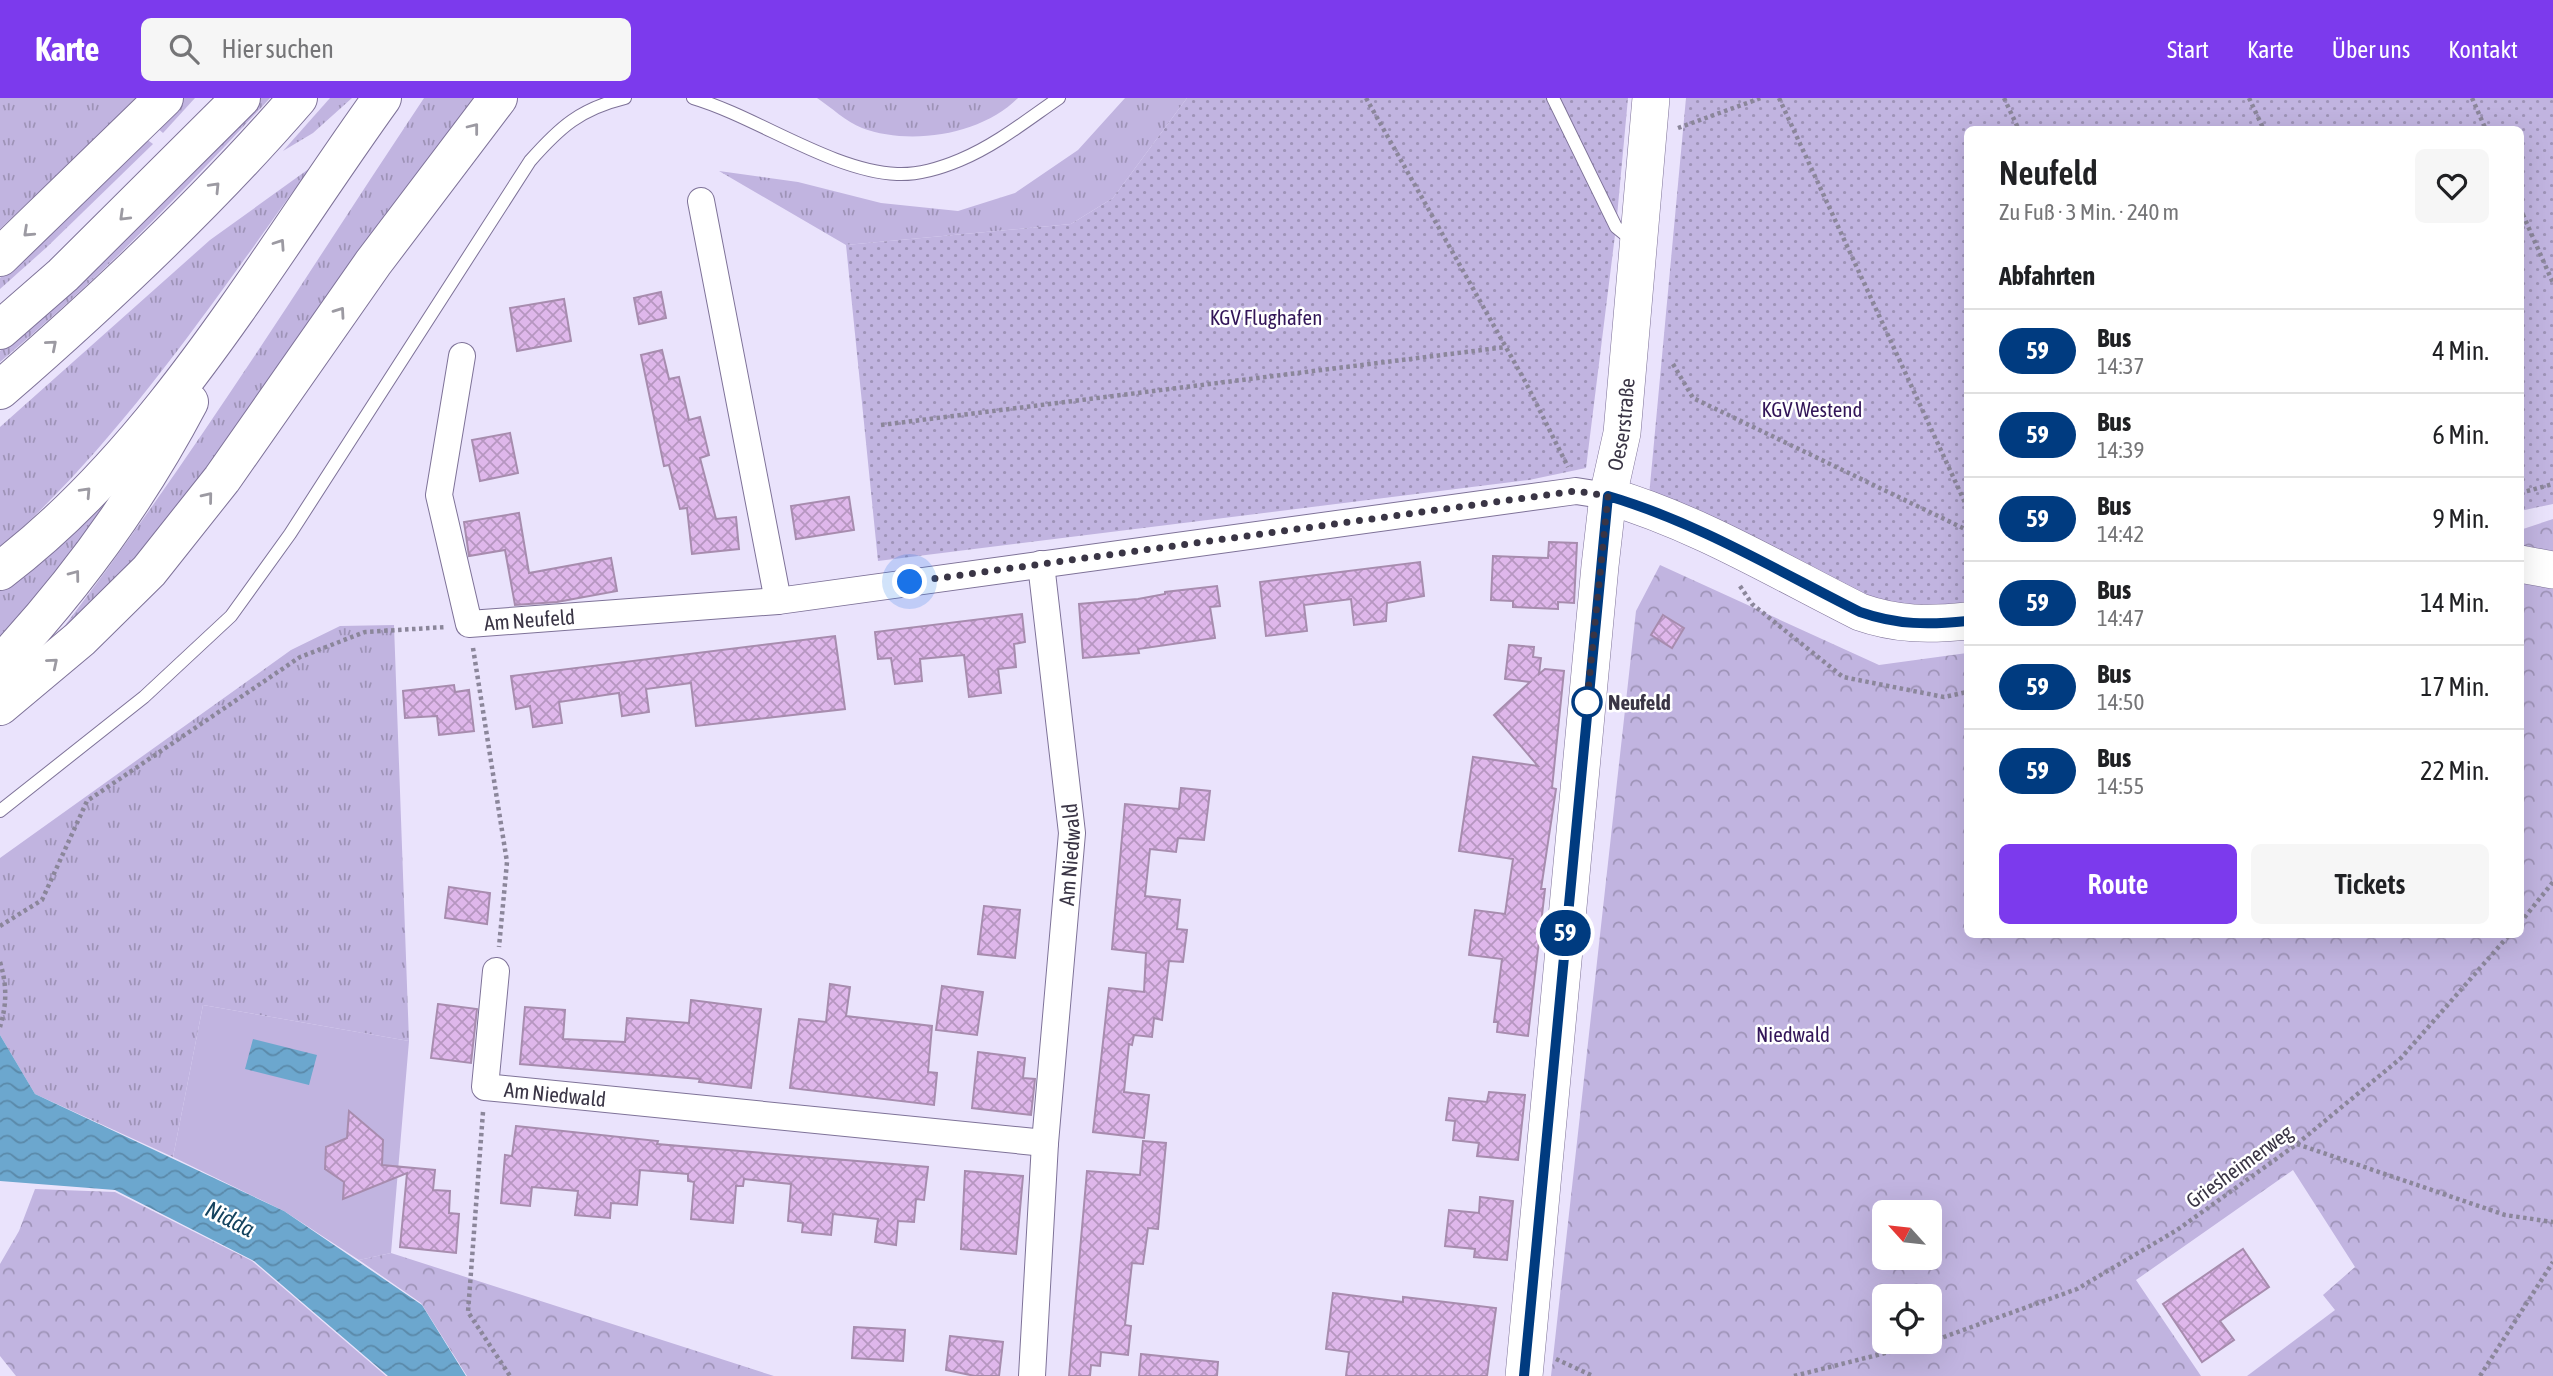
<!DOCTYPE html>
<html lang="de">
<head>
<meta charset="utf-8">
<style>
	:root { --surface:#fff; --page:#f6f6f6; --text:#202124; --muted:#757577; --line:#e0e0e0; --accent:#7c3aed }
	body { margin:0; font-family:"Asap Condensed",sans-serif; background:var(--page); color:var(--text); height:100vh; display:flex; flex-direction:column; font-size:26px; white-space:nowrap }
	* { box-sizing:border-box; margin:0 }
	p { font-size:23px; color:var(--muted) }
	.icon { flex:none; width:38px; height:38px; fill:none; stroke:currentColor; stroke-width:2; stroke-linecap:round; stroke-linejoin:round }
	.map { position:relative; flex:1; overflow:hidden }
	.sheet { position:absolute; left:1964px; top:28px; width:560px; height:812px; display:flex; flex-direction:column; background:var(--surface); border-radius:10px; box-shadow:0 7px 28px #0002 }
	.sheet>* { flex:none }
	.badge { padding:0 14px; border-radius:23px; font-size:24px; line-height:46px }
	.needle { width:46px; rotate:297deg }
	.fabs { position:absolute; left:1872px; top:1102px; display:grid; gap:14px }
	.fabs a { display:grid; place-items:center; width:70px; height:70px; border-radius:10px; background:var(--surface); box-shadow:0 7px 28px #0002; font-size:35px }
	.you { position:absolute; width:35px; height:35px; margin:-18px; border:5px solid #fff; border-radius:50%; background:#1a73e8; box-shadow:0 0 0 10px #1a73e833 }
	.map>.badge { position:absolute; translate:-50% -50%; box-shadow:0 0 0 4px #fff }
	h2 { padding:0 35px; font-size:26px; line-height:63px }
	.round { display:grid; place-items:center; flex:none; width:74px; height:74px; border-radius:10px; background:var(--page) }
	.overview { display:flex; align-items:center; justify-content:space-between; height:119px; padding:0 35px }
	h1 { font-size:33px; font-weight:600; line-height:52px }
	.action { display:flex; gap:14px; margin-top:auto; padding:14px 35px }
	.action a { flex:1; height:80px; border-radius:10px; background:var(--accent); color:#fff; font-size:28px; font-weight:600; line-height:80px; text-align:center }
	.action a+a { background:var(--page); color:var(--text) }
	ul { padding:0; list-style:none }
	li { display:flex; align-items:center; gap:21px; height:84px; padding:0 35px; border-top:2px solid var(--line) }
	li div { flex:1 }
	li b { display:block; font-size:26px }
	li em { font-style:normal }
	li .badge { min-width:77px; font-weight:700; text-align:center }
	header { display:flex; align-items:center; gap:42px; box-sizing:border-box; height:98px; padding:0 35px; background:var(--accent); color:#fff }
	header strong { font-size:33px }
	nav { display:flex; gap:38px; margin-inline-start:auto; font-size:24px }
	.search { width:490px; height:63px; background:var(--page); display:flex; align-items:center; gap:18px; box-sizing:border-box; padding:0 24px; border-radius:10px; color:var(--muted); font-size:26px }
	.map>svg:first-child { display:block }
</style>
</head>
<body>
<header>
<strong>Karte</strong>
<div class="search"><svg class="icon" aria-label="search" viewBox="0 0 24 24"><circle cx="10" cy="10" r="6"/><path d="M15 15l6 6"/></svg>Hier suchen</div>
<nav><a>Start</a><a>Karte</a><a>Über uns</a><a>Kontakt</a></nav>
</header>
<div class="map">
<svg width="2553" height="1278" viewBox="0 0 2553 1278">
	<defs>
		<pattern id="grass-tufts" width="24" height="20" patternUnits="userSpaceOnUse" patternTransform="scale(1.75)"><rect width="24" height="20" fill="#c1b4e0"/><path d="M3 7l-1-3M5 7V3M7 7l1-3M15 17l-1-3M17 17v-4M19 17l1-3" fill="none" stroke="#9e93b7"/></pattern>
		<pattern id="forest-crowns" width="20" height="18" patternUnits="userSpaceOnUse" patternTransform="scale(1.75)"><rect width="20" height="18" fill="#c1b4e0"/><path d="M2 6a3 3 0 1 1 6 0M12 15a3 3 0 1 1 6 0" fill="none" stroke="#9e93b7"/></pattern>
		<pattern id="garden-dots" width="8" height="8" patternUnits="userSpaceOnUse" patternTransform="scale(1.75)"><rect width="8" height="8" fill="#c1b4e0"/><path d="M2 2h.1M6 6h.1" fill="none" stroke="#9e93b7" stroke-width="1.8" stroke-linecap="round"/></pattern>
		<pattern id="water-waves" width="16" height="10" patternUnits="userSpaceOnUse" patternTransform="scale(1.75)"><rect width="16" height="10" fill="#6ca7ce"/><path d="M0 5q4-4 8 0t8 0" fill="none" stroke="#5a89a9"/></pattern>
		<pattern id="building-cross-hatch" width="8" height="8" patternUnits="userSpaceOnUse" patternTransform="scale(1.75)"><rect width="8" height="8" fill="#dfb7eb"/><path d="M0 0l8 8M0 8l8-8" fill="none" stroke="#b696c0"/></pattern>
	</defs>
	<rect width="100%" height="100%" fill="#eae3fc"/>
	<!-- grass -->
	<g fill="url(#grass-tufts)">
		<path d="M0,0h138l-138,131z"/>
		<path d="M184,0h11l-32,35 -7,-6z"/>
		<path d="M260,0h10c-86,93 -173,183 -270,264v-11l173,-161z"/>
		<path d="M330,0h22l-39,35 -30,18z"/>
		<path d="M424,0h60l-289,401 -135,133c131,-171 245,-355 364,-534z"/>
		<path d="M817,0h201c-37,37 -108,48 -156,30 -16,-6 -31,-21 -45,-30z"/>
		<path d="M1125,0h62l-74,100 -42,26 -225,21 -127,-74 79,11 83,21 77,8 57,-18 63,-43z"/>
		<path d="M145,40l8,6 -106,103 -47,42v-11z"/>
		<path d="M310,70c-96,132 -187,271 -310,380v-121l210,-187z"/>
		<path d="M153,344l-153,214v-67z"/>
		<path d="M394,527l15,416 -206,-36 -30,152 -138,-63 -35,-59v-177l291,-208 49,-24z"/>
	</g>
	<!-- forest -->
	<g fill="url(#forest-crowns)" fill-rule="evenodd">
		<path d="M2553,421v857h-306l88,-66 -12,-15 32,-28 -62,-97 -157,110 65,96h-650l85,-765 24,-46 219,100 88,-12v281h553v-404zM1885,1115h45v45h-45zM1885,1199h45v45h-45z"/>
		<path d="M35,1091l80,3 137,69 134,115h-370l-16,-20v-92l19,-33z"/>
		<path d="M391,1155l383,123h-307l-46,-73 -62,-43z"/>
	</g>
	<!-- garden -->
	<g fill="url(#garden-dots)">
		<path d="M1187,0h441l-12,129 -30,241 -57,12 -651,81 -32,-316 225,-21 42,-26z"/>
		<path d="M1686,0h867v406l-33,7v-381h-553v498l-65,-1 -254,-120z"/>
	</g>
	<!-- pitch -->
	<path fill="#c1b4e0" d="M203,907l206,36 -18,212 -32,7 -75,-49 -111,-54z"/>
	<!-- water -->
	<g fill="url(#water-waves)">
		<path d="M0,937l35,59 249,117 138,94 44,71h-78l-134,-115 -139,-71 -115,-9z"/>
		<path d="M253,941l64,16 -8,30 -64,-16z"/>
	</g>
	<!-- building -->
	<g fill="url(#building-cross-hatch)" stroke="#a78cae" stroke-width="2">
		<path d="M661,194l5,26 -27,6 -5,-26z"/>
		<path d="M564,201l7,42 -54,10 -7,-43z"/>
		<path d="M662,252l7,29 10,-2 10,43 11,-3 9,38 -9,3 16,61 20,-2 3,32 -47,5 -5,-46 -7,1 -11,-44 -5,1 -23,-111z"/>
		<path d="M510,335l8,40 -38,8 -8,-41z"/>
		<path d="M849,399l5,33 -58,9 -5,-33z"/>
		<path d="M519,415l10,60 82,-15 6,33 -60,11 -42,3 -10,-55 -36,6 -5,-34z"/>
		<path d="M1549,444l28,1 -3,60 -16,-1v7l-45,-2v-6l-22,-1 2,-44 55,2z"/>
		<path d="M1420,464l4,34 -37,7 -1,18 -32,4 -3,-26 -47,6 3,26 -41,5 -6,-54z"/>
		<path d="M1217,488l3,20 -10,1 5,31 -77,11 1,4 -56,5 -4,-54 59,-5 27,-5v-2z"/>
		<path d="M1022,516l3,28 -11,2 2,23 -18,2 3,24 -32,4 -5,-42 -44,4 2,22 -27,3 -4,-26 -13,1 -3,-27z"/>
		<path d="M1663,517l21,13 -12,20 -21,-13z"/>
		<path d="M835,538l10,73 -149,17 -5,-43 -45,6 3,23 -27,4 -3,-23 -14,2 -46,7 3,21 -29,4 -3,-21 -14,3 -5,-33z"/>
		<path d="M1509,547l25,2 -1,10 8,1 -2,16 6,-5 19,2 -12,117 4,1 -15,100h4l-17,147 -31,-4 1,-10h-4l8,-63 -33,-4 6,-45 30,4 8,-55 -54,-8 14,-94 65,9 -44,-51 36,-33 -25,-3z"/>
		<path d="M454,587l1,7 14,-2 5,41 -35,4 -2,-19 -32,2 -2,-27z"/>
		<path d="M1181,690l29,3 -6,49 -26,-2 -2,14 -26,-3 -5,47 35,4 -3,29 10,1 -4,32 -14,-1 -7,59 -8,-2 -2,19 -18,-2 -2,10 -3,-1 -5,48 25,3 -5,43 -51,-6 16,-144 35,4 2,-39 -34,-4 13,-145 54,5z"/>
		<path d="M449,789l41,6 -3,31 -42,-6z"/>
		<path d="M984,808l36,4 -5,48 -37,-4z"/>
		<path d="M830,886l20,3 -4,29 86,10 -4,46 9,1 -3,32 -144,-17 9,-69 27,3z"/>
		<path d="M942,888l41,6 -6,43 -41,-5z"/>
		<path d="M691,902l70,9 -10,79 -52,-6 1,-3 -180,-15 5,-57 40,3 -2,29 62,3 2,-24 62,5z"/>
		<path d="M438,906l39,5 -6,54 -40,-5z"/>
		<path d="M978,954l47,6 -2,20 12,1 -4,36 -59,-7z"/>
		<path d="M1489,994l36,3 -7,65 -41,-4 2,-13 -26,-3 2,-19 -9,-1 3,-22 38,4z"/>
		<path d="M349,1013l34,29 -1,25 53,5 -2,20 17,1 -1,22 10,1 -3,39 -56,-6 7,-74 -64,26 1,-17 -19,-13 1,-22 21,-9z"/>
		<path d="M516,1028l142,15 -1,3 271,23 -4,33 -8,-1 -2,23 -16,-1 -2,24 -21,-3 3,-23 -45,-5 -2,21 -29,-3 1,-9 -15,-2 3,-37 -47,-5 -1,7h-7l-3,37 -42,-4 3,-37 -6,-1v-7l-48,-4 -3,35 -26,-2 -1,15 -35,-3 3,-24 -46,-4 -2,19 -29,-3 4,-48 7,1z"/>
		<path d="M1143,1043l23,2 -8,86 -10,-1 -5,36 -11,-1 -7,62 6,1 -3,29 -27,-3 -1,14 -9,-1 -1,11h-21l18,-205 53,4z"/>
		<path d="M965,1073l58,5 -7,78 -55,-5z"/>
		<path d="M1480,1099l33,4 -6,59 -33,-3 1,-8 -30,-3 4,-36 30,3z"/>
		<path d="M2243,1151l26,38 -49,34 14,19 -32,22 -39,-58z"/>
		<path d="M1333,1195l70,9v-5l93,11 -9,68h-141l3,-24 -23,-3z"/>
		<path d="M854,1229l51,3 -2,31 -51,-3z"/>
		<path d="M950,1238l53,6 -4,34h-24l-29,-6z"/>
		<path d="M1141,1256l77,8 -1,14h-78z"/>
	</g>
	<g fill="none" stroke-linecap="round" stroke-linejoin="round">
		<defs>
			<g id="lane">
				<path d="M693,0c64,19 139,73 204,76 21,1 44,-6 63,-14 36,-15 67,-40 99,-62"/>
				<path d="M1553,0l63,129 16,13"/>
				<path d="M0,713l144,-114 87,-81 59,-82 240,-373c30,-34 50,-52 95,-63"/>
			</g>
			<g id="street">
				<path d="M701,103l77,400"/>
				<path id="s1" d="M462,258l-23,139 30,129 309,-23 798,-110 32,5"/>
				<path id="s2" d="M496,873l-11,116 560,56"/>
				<path id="s3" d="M1032,1278l13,-233 27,-310 -31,-269"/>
			</g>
			<g id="secondary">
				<path d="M1608,398c89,26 170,75 252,116 37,13 69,13 107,9"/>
				<path d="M2520,466l33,6"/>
				<path id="s4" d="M1524,1278l76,-810 8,-70 14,-63 29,-335"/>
			</g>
			<g id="highway">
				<path d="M0,159l164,-159"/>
				<path d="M0,232l63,-55 178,-177"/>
				<path d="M0,292c105,-91 207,-187 298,-292"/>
				<path d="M0,473c160,-121 266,-312 382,-473"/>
				<path d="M0,567c73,-78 139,-168 189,-263"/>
				<path d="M0,608l80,-67 69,-68 73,-92 151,-216 125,-165"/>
			</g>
		</defs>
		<!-- lane casing -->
		<use href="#lane" stroke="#7e7298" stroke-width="14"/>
		<!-- street casing -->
		<use href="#street" stroke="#7e7298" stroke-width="28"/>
		<!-- secondary casing -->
		<use href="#secondary" stroke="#7e7298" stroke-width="38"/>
		<!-- highway casing -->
		<use href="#highway" stroke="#7e7298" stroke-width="40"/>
		<!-- path -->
		<g stroke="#8b869a" stroke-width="4.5" stroke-dasharray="3.5 3.5" stroke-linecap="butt">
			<path d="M1366,0l160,285 42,84"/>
			<path d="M1779,0l188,409"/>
			<path d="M2004,0l15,32"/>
			<path d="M2249,0l15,32"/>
			<path d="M2472,0l14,32"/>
			<path d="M1678,30l83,-30"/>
			<path d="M2520,110l33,75"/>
			<path d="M1673,266l20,34 274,132"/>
			<path d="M881,327l625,-78"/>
			<path d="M2520,395l33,-9"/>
			<path d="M1740,488l12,18 91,73 101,20 23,-5"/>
			<path d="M473,550l34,214 -8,85"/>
			<path d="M2520,825l33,-41"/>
			<path d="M0,828l42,-26 45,-99 213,-144 65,-25 81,-5"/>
			<path d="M0,864c7,23 7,42 0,65"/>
			<path d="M483,1014l-15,200 42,64"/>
			<path d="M2297,1046l208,71 48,7"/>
			<path d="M1930,1244l147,-53 100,-59 120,-86 104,-86 109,-124"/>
			<path d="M1556,1261l37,17"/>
			<path d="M1794,1278l135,-34"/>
			<path d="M2480,1278l73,-114"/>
		</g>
		<!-- lane -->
		<use href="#lane" stroke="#fff" stroke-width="12"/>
		<!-- street -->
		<use href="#street" stroke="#fff" stroke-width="26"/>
		<!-- secondary -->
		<use href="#secondary" stroke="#fff" stroke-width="37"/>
		<!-- highway -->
		<use href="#highway" stroke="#fff" stroke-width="38"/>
	</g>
	<!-- one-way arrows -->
	<defs><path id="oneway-chevron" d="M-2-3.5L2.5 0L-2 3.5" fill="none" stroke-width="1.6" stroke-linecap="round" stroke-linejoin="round" transform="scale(1.75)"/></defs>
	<g stroke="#9c9aa2">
		<use href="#oneway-chevron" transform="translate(474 30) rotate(-52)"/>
		<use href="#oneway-chevron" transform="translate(215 89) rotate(-46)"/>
		<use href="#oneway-chevron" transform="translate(124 118) rotate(136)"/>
		<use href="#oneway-chevron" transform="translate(28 134) rotate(137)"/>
		<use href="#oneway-chevron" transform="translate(280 146) rotate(-56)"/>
		<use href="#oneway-chevron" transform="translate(340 214) rotate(-55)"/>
		<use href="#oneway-chevron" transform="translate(52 247) rotate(-41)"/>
		<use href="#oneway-chevron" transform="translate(86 394) rotate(-47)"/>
		<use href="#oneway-chevron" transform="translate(208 399) rotate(-51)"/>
		<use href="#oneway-chevron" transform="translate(75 477) rotate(-53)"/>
		<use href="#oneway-chevron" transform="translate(53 565) rotate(-40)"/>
	</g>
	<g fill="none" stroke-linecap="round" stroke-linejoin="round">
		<defs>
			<path id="line" d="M1524,1278l84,-880c89,26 170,75 252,116 37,13 69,13 107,9"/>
		</defs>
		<!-- line casing -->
		<use href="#line" stroke="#fff" stroke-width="16"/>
		<!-- line -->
		<use href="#line" stroke="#003b80" stroke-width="10"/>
		<!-- walk -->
		<path stroke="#3a3545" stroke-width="7" stroke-dasharray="0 12.6" d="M910,484l666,-91 32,5 -21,206"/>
	</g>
	<!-- markers -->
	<circle fill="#fff" stroke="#003b80" stroke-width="3.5" cx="1587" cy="604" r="14"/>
	<g text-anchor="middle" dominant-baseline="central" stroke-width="5" stroke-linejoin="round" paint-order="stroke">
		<!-- park labels -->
		<g font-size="21" fill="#321558" stroke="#fff">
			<text x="1266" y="219">KGV Flughafen</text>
			<text x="1812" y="311">KGV Westend</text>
			<text x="1793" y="936">Niedwald</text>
		</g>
		<!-- street labels -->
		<g font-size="21" fill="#3a3545" stroke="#fff">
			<text stroke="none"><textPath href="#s4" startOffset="957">Oeserstraße</textPath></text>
			<text stroke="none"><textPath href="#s1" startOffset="334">Am Neufeld</textPath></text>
			<text stroke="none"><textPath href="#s3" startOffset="523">Am Niedwald</textPath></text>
			<text stroke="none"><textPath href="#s2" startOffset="187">Am Niedwald</textPath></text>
			<text transform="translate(2239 1068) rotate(-36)">Griesheimerweg</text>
		</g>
		<!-- stop labels -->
		<g font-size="21" font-weight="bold" fill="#3a3545" stroke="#fff" text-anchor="start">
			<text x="1608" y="604">Neufeld</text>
		</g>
		<!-- water labels -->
		<g font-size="23" font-style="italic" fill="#14435e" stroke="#fff">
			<text transform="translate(230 1121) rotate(27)">Nidda</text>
		</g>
	</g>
</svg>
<div class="fabs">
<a><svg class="needle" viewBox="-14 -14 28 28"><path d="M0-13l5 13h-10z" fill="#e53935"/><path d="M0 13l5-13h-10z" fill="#757577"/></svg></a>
<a><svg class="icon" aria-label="locate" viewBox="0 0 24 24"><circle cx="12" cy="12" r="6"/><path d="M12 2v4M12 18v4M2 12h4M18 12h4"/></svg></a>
</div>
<div class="you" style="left:910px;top:484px"></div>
<b class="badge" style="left:1565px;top:835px;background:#003b80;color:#fff">59</b>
<section class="sheet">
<div class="overview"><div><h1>Neufeld</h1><p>Zu Fuß · 3 Min. · 240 m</p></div><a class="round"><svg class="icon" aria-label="heart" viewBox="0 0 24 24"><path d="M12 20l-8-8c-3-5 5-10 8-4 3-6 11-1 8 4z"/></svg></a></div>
<h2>Abfahrten</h2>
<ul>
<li><span class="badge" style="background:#003b80;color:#fff">59</span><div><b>Bus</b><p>14:37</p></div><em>4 Min.</em></li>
<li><span class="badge" style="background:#003b80;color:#fff">59</span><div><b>Bus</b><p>14:39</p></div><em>6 Min.</em></li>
<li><span class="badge" style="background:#003b80;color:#fff">59</span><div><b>Bus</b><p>14:42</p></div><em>9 Min.</em></li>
<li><span class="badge" style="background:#003b80;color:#fff">59</span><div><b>Bus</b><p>14:47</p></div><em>14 Min.</em></li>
<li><span class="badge" style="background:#003b80;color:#fff">59</span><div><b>Bus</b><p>14:50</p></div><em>17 Min.</em></li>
<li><span class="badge" style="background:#003b80;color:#fff">59</span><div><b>Bus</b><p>14:55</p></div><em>22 Min.</em></li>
</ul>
<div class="action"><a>Route</a><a>Tickets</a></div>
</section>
</div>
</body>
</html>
